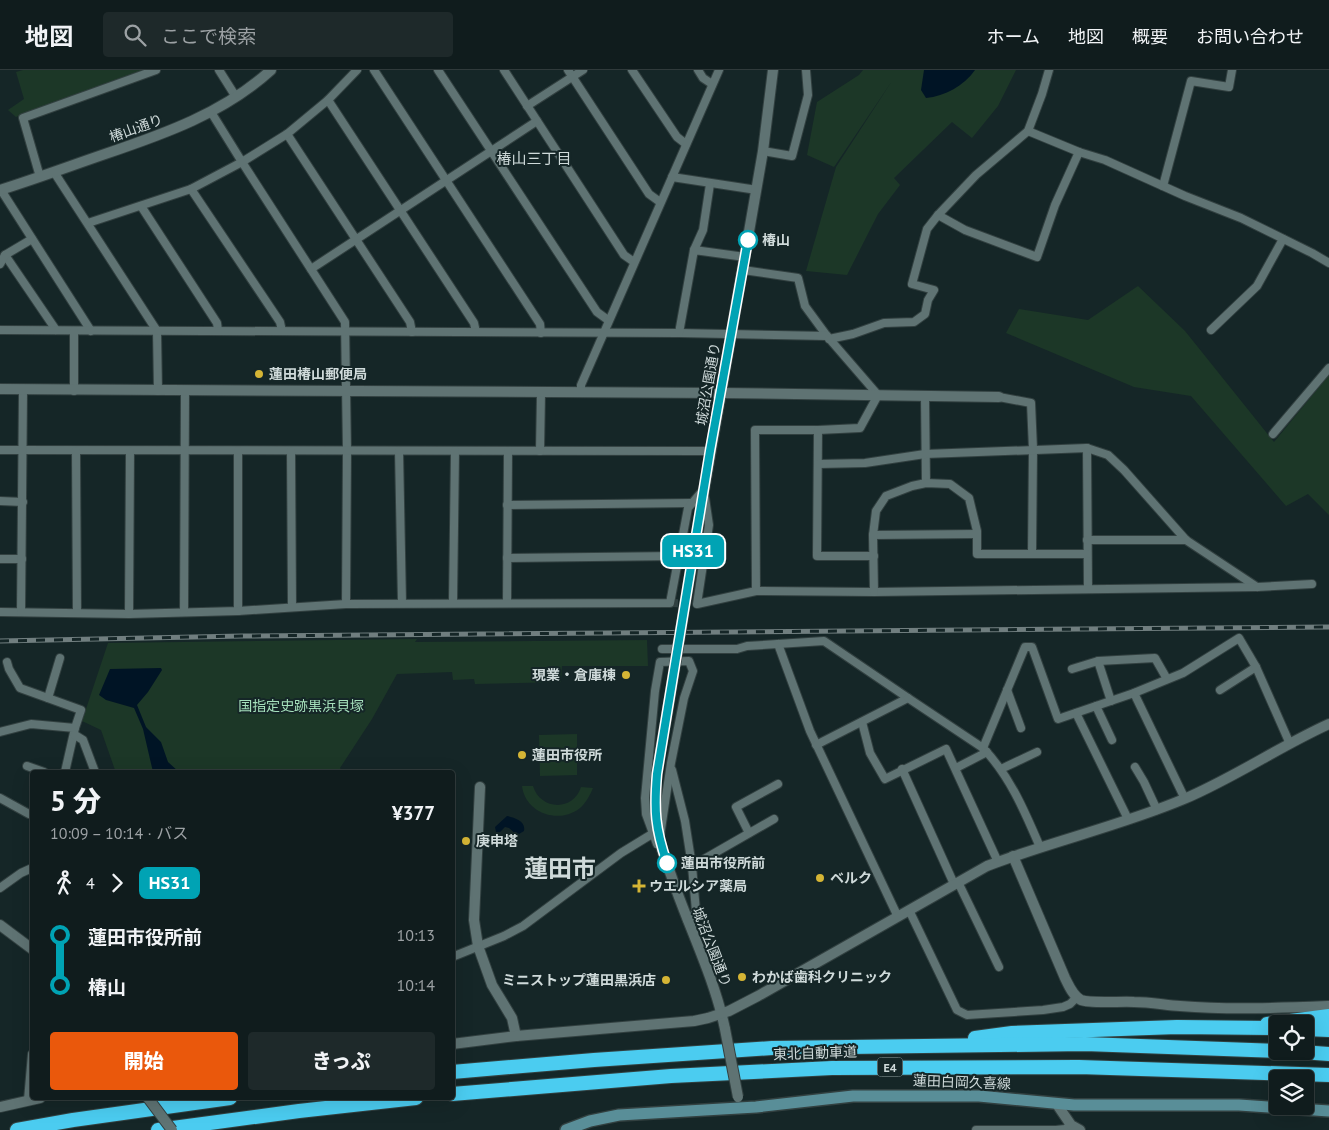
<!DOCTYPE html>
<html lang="ja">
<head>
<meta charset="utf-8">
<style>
	:root { --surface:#101c1d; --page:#1e292a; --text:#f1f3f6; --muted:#9ca1a4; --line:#303a3b; --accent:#ea580c }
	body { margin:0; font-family:"PT Sans","Noto Sans JP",sans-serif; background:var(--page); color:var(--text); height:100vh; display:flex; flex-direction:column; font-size:19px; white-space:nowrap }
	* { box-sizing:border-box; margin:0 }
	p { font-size:16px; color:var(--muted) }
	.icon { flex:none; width:28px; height:28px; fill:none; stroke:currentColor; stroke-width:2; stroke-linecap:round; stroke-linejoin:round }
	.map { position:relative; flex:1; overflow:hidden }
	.details { position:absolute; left:30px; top:700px; width:425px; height:330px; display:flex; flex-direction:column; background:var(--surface); border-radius:5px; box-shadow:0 5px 20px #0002,0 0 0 1px var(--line) }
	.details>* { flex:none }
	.badge { padding:0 10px; border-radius:8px; font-size:18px; line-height:32px }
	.buttons { position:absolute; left:1269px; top:945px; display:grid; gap:10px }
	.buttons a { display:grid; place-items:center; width:45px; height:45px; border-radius:5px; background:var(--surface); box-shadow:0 5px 20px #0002,0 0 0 1px var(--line); font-size:25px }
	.map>.badge { position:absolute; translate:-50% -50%; box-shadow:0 0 0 2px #fff }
	.legs { display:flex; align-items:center; gap:8px; height:55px; padding:0 20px; font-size:16px }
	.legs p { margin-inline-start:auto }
	.headline { display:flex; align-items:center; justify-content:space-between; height:85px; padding:0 20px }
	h1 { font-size:28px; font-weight:800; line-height:38px }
	.cta { display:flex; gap:10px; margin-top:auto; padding:10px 20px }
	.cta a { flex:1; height:58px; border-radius:5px; background:var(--accent); color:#fff; font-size:20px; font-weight:800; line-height:58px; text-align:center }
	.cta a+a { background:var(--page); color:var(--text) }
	ul { padding:0 20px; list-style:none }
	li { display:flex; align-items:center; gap:18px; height:50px; font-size:19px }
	li i { display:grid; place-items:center; width:8px; height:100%; margin:0 6px; background:currentColor }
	li i::after { content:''; width:12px; height:12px; margin:-6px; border:4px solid; border-radius:50%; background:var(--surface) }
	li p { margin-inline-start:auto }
	li:first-child i { background:linear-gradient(#0000 50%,currentColor 0) }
	li:last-child i { background:linear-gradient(currentColor 50%,#0000 0) }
	header { display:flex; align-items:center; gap:30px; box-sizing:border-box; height:70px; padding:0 25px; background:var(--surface); border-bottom:1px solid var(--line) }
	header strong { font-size:24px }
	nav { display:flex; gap:28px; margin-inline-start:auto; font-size:18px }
	.search { width:350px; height:45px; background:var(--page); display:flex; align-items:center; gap:12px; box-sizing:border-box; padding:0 18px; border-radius:5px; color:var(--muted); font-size:19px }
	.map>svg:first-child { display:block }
</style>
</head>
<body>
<header>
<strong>地図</strong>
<div class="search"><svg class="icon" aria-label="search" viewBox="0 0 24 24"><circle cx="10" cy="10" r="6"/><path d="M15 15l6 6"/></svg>ここで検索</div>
<nav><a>ホーム</a><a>地図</a><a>概要</a><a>お問い合わせ</a></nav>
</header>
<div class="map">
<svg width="1329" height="1060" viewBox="0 0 1329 1060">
	<rect width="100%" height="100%" fill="#152627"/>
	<!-- green -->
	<g fill="#1c3727">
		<path d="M23,0h125l-132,47 -8,-7 16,-11 -8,-27z"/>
		<path d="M863,0h153l-18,36 -26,32 -20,-16 -58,56 6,7 -22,29 -31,61 -41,-4 30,-104 56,-86 -58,86 -27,-12 10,-53 42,-27z"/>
		<path d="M1138,216l47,45 89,111 55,-67v140l-21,-21 -22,12 -95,-110 -57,-9 -128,-54 13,-24 69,11z"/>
		<path d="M417,569l-2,3 232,-2 1,26h-86l-1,16 -86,2 -1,-5 -21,1 -1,-8 -55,2 -25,45 -32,49 3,4h-232l4,-2 -14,-40 -19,-9 26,-78z"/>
		<path d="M577,664v41l-37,1 -1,-41z"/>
		<path d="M522,716h11c7,24 40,26 48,1l12,1c-3,7 -7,15 -13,20 -21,17 -55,5 -58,-22z"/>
	</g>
	<!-- water -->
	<g fill="#001425">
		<path d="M924,0h51c-11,16 -30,26 -49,28l-5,-8z"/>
		<path d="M161,598l1,2 -14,22 -11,13 9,22 15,15 7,20 11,10h-26l-10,-43 -9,-21 -28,-8 -7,-5 11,-26z"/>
		<path d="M507,746c8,2 19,5 17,15l-5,3h-3l-7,-6 -4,-1 -5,5h-4l-1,-5z"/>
	</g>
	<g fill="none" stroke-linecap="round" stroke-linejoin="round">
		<!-- minor-tunnel -->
		<path stroke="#314142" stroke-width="8" stroke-dasharray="8 4" stroke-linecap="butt" d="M670,533l27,1"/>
		<defs>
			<g id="minor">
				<path d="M219,0l17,27"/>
				<path d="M374,0l166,254 1,9"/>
				<path d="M438,0l159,242 11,8"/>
				<path d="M504,0l120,185 10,7"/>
				<path d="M568,0l81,124 11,8"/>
				<path d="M632,0l45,67 9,7"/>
				<path d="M698,0l5,8 9,6"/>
				<path d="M328,30l146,223 2,9"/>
				<path d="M527,36l56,-36"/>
				<path d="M211,42l31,50 103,160 2,129 -1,153"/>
				<path d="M1028,61l51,21 26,8 80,36 56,22 71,35 17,10"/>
				<path d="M287,64l123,188 2,10"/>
				<path d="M763,81l29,5 16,-61 -2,-25"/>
				<path d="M54,102l103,159 1,60"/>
				<path d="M40,107l-17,-59 133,-48"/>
				<path d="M672,107l85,13"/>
				<path d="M1163,116l28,-105 38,6 3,-17"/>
				<path d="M191,119l89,133 2,9"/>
				<path d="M1,120l90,141"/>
				<path d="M141,136l76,117 1,7"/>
				<path d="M938,145l27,15 72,27 18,-52 24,-53"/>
				<path d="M88,153l103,-34 51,-27 45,-28 41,-34 29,-30"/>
				<path d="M694,180l9,-20 7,-46"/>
				<path d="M5,185l51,75"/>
				<path d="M0,194l5,-9 27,-16"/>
				<path d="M311,199l226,-148"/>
				<path d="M743,200l55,8 7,28 22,30 51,59 -18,33 -42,2h-63l1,161"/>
				<path d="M0,260l679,3 148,3"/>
				<path d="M1211,260l46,-44 26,-47"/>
				<path d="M74,261v60"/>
				<path d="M679,263l15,-83 51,7"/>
				<path d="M829,269l24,-5 31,-11 30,-1 11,-8 3,-14 6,-10 -22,-6 15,-55 11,-14 38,-40 52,-44 14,-37 7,-24"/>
				<path d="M581,323v-8l138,-315"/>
				<path d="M925,327l1,86"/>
				<path d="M999,327l32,6 2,46 -1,105"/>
				<path d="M818,360l-1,126h57"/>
				<path d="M1273,364l56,-66"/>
				<path d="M1087,378l1,141"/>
				<path d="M0,380l710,1"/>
				<path d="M76,381l1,162"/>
				<path d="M238,381v160"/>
				<path d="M291,381l1,155"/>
				<path d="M399,381l3,152"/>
				<path d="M540,381l1,-58"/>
				<path d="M818,394l47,-1 60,-9 162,-6 21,7 16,15 62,70 71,47"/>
				<path d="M705,428l4,27 -12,79 59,-13 118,1 383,-5 55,-3"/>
				<path d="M0,431l23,1"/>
				<path d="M507,435l185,-2"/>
				<path d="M873,465l104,-1"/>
				<path d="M1087,470h99"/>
				<path d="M507,488l171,-2"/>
				<path d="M0,489h22"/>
				<path d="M874,522l-1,-57 3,-24 10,-15 26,-10 14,-3 24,1 19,14 8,33v23h110"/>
				<path d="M453,532l2,-151"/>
				<path d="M507,533l1,-152"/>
				<path d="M0,542l129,2 109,-3 108,-7 324,-1 18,-95 16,-19"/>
				<path d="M21,542l2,-221"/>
				<path d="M184,542l1,-221"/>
				<path d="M129,544l1,-163"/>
				<path d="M778,574l32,87 88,186"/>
				<path d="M662,579h75l10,-3 77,-5 84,57 -92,47"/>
				<path d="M7,592l2,7 11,19 61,22 -6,18"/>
				<path d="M1072,599l26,-8"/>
				<path d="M1007,620l14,38"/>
				<path d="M1220,620l36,-23"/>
				<path d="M1134,623l51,106"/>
				<path d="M48,628l12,-40"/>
				<path d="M908,628l75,50c27,28 42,64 57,99"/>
				<path d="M1111,631l-13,-40 57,-3 12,21"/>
				<path d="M1096,636l16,34"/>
				<path d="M1076,643l52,106"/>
				<path d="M862,652l8,31 15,26 61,-30 52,113"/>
				<path d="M0,662l31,-8 44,4 -10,44"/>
				<path d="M75,665l8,5 12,32"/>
				<path d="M983,678l42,-101h7l26,72 76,-26 49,-20 56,-35 17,29 34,77"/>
				<path d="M27,696l17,6"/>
				<path d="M1135,697l9,15 13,28"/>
				<path d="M956,698l31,-16"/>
				<path d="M902,699l52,115"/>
				<path d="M1001,699l36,-17"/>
				<path d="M672,700l13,51 7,45 4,45 -3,5 -6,4"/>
				<path d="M0,728l29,16"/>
				<path d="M749,763l-13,-26 42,-23"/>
				<path d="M657,774l-11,-30 -1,-16 10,-107 5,-29 29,-1 4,10 -9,27 -13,65 -11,73"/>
				<path d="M692,796l82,-47"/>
				<path d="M958,812l41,85"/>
				<path d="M0,818l21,-15 11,-5"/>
				<path d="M909,840l48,100 10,5 76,-5 20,-3 7,-3 7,-7"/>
				<path d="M452,887l52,-21 19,-10 98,-73 31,-19"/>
				<path d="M28,1030l4,-46"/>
				<path d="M976,1060h80l9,-1 6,-4"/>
			</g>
			<g id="tertiary">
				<path d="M0,120c35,-11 70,-24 105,-36 59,-20 119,-41 166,-84"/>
				<path d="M0,319l721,4 278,4"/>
				<path d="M698,455l65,-374 10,-81"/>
				<path d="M667,644c-6,37 -16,76 -11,113 3,16 9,32 15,48 17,51 43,101 54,154"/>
				<path d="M480,717l-6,133 4,26 14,39 20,33 4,18"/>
				<path d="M1013,786l52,122c4,8 8,18 16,22 10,4 41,1 53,2 16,0 31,3 46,4 50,4 99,2 149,0"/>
				<path d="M0,855l32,24"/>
				<path d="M452,974l64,-8 178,-15 14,-3 21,-7 29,-15 229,-130c65,-25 133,-40 197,-67 50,-21 96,-53 145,-75"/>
				<path d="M1056,1033l15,22 9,5"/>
				<path d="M0,1037l40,-9"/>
			</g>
			<path id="secondary" d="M566,1060l24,-9 29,-6 137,-8 97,-11h126l95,9h165l90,6"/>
			<g id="motorway">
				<path d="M1267,954l62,-8"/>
				<path d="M1305,959l24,1"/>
				<path d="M975,968l37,-5 165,-6 101,1"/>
				<path d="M1288,981l41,3"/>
				<path d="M452,1002l142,-12 178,-12 313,-4 193,7"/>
				<path d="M452,1024l219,-18 161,-8 247,-1 250,8"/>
				<path d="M17,1060l56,-10 157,-22"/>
				<path d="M158,1060l141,-19 117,-13"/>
			</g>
		</defs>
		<!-- minor casing -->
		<use href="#minor" stroke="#324040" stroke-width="10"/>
		<!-- tertiary casing -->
		<use href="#tertiary" stroke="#324040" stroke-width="12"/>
		<!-- secondary casing -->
		<use href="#secondary" stroke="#324040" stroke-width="14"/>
		<!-- motorway casing -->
		<use href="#motorway" stroke="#324040" stroke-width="16"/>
		<!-- minor -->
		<use href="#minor" stroke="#5f7373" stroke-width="8"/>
		<!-- tertiary -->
		<use href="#tertiary" stroke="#5f7373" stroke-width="10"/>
		<!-- secondary -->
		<use href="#secondary" stroke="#598e98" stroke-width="11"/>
		<!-- motorway -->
		<use href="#motorway" stroke="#4bccf0" stroke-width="14"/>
		<defs>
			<path id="rail" d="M0,571l242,-5 1087,-9"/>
		</defs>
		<!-- rail casing -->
		<use href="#rail" stroke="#707e7f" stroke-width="5"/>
		<!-- rail -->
		<use href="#rail" stroke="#152627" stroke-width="3" stroke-dasharray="9" stroke-linecap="butt"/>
		<defs>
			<g id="tertiary-bridge">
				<path d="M667,644l31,-189"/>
				<path d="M725,959l13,68"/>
				<path d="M148,1028l24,32"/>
			</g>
		</defs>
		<!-- tertiary-bridge casing -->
		<use href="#tertiary-bridge" stroke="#324040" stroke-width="12" stroke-linecap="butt"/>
		<!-- tertiary-bridge -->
		<use href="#tertiary-bridge" stroke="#5f7373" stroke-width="10"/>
	</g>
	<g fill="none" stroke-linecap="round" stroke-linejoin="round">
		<defs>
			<path id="line-1" d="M667,793c-12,-35 -13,-53 -10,-89l53,-323 38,-211"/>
		</defs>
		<!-- line-1 casing -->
		<use href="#line-1" stroke="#fff" stroke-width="11"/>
		<!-- line-1 -->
		<use href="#line-1" stroke="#00a3b4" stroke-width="8"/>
	</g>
	<!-- markers -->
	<g fill="#fff" stroke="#00a3b4" stroke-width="2.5">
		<circle cx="748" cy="170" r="9"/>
		<circle cx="667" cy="793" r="9"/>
	</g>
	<g fill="#d5b535" stroke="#152627" stroke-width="2">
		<circle cx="259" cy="304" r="5"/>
		<circle cx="626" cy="605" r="5"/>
		<circle cx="522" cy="685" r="5"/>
		<circle cx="466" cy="771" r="5"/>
		<circle cx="820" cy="808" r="5"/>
		<path d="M636.5 808.5h5v5h5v5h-5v5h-5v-5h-5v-5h5z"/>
		<circle cx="742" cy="907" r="5"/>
		<circle cx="666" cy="910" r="5"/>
	</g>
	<g text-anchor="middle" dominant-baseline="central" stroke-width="4" stroke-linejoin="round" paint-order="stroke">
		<!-- shield labels -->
		<rect fill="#152627" stroke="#97a4a4" stroke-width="1" x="877.5" y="987.5" width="25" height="19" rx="4"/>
		<g font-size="12" font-weight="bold" fill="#cfdada">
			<text x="890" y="997">E4</text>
		</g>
		<!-- street labels -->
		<g font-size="14" fill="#cfdada" stroke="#152627">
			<text transform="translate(136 58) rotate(-20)">椿山通り</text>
			<text transform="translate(708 314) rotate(-80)">城沼公園通り</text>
			<text transform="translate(712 877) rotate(69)">城沼公園通り</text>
			<text transform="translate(815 983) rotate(-2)">東北自動車道</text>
			<text transform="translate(962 1012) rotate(2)">蓮田白岡久喜線</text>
		</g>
		<!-- stop labels -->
		<g font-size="14" font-weight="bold" fill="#cfdada" stroke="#152627" text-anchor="start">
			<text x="762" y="170">椿山</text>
			<text x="681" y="793">蓮田市役所前</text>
		</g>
		<!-- poi labels -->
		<g font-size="14" font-weight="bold" fill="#cfdada" stroke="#152627" text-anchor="start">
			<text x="269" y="304">蓮田椿山郵便局</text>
			<text x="616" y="605" text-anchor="end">現業・倉庫棟</text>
			<text x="532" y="685">蓮田市役所</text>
			<text x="476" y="771">庚申塔</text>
			<text x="830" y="808">ベルク</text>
			<text x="649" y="816">ウエルシア薬局</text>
			<text x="752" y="907">わかば歯科クリニック</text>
			<text x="656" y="910" text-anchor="end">ミニストップ蓮田黒浜店</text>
		</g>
		<!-- park labels -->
		<g font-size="14" fill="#a5dfbb" stroke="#152627">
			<text x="301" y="636">国指定史跡黒浜貝塚</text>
		</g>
		<!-- neighbourhood labels -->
		<g font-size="15" fill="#cfdada" stroke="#152627">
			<text x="534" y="88">椿山三丁目</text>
		</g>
		<!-- town labels -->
		<g font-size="24" font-weight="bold" fill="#cfdada" stroke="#152627">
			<text x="560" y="798">蓮田市</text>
		</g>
	</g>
</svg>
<div class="buttons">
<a><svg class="icon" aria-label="locate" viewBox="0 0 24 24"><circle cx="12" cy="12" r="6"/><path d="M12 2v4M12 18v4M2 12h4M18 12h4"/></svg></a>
<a><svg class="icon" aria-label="layers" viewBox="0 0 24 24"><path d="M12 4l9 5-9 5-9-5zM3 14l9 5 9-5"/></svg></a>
</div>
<b class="badge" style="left:693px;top:481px;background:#00a3b4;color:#fff">HS31</b>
<section class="details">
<div class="headline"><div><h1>5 分</h1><p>10:09 – 10:14 · バス</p></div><b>¥377</b></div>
<div class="legs"><svg class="icon" aria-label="walk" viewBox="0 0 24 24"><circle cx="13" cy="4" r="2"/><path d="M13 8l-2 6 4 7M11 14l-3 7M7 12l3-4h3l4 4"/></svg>4<svg class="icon" aria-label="forward" viewBox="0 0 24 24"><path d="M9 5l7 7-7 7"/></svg><b class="badge" style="background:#00a3b4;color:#fff">HS31</b></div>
<ul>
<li><i style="color:#00a3b4"></i><b>蓮田市役所前</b><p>10:13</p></li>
<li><i style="color:#00a3b4"></i><b>椿山</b><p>10:14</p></li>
</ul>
<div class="cta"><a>開始</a><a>きっぷ</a></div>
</section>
</div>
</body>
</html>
